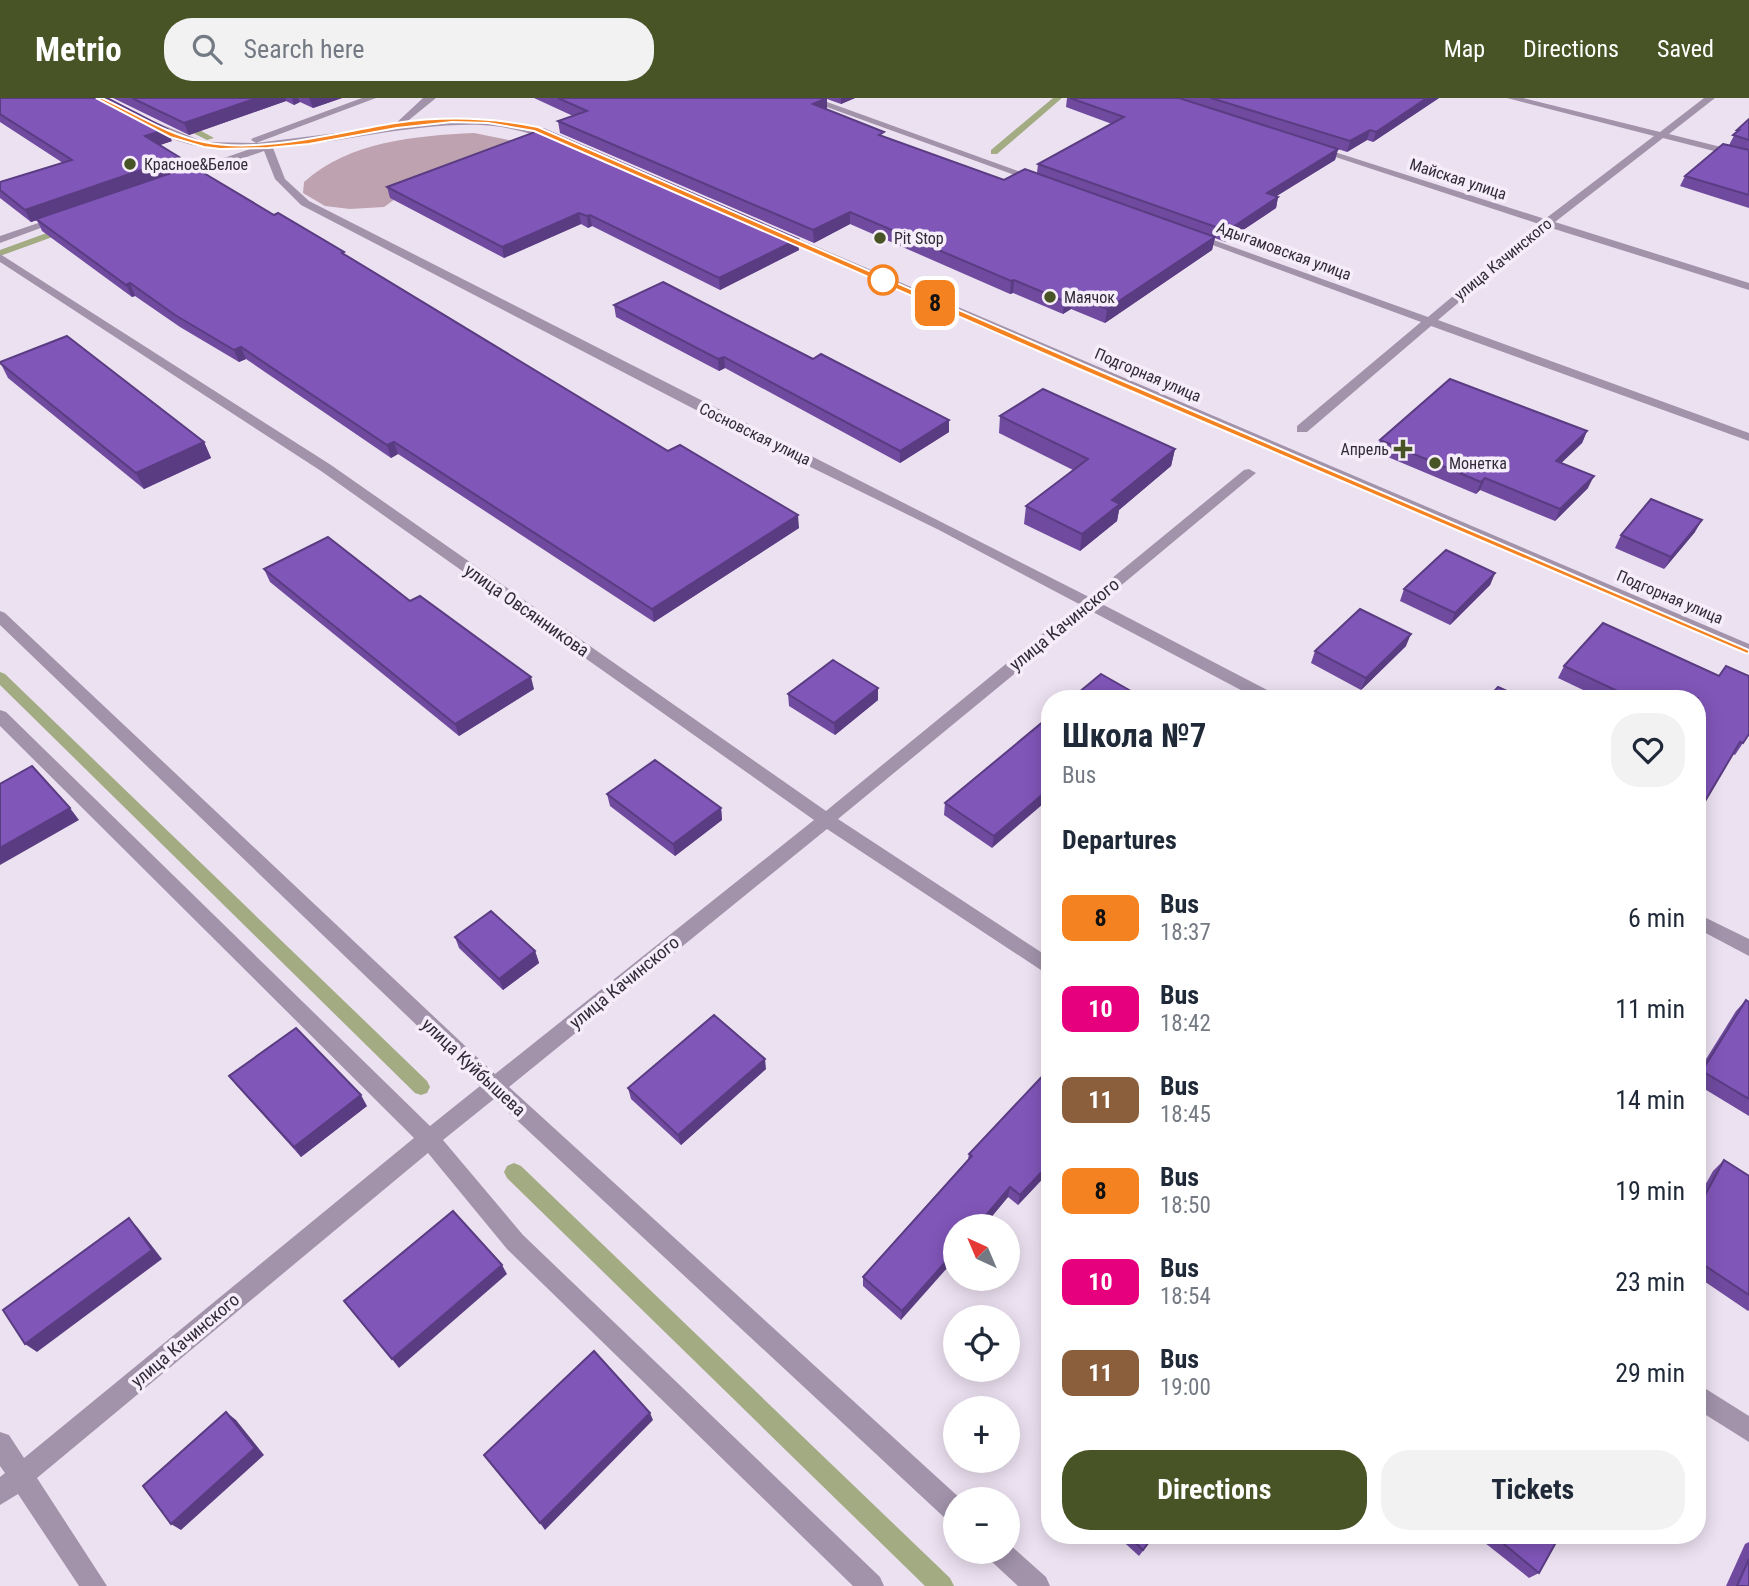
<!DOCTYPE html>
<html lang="en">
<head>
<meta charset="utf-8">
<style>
	:root { --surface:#fff; --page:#f2f2f3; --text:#1f2937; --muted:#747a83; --accent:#485425 }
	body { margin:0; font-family:"Roboto Condensed",sans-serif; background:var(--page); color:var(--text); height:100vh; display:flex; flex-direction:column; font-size:26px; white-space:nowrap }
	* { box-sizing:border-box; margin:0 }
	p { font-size:23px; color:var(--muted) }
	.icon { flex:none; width:38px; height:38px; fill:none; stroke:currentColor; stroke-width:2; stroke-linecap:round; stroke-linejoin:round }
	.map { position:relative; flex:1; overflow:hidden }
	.details { position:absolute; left:1041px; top:592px; width:665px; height:854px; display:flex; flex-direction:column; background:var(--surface); border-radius:28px; box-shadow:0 4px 18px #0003 }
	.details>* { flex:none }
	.badge { padding:0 14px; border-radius:10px; font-size:24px; line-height:46px }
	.needle { width:46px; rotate:316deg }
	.fabs { position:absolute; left:943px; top:1116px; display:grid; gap:14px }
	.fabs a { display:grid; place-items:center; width:77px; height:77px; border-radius:50%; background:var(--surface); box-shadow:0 4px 18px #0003; font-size:35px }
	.map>.badge { position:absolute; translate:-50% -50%; box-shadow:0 0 0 4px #fff }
	h2 { padding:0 21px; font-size:26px; line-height:63px }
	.round { display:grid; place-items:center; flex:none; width:74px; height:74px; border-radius:28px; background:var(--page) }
	.headline { display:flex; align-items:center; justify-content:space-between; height:119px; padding:0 21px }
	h1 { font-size:33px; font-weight:700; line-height:52px }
	.button { display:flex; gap:14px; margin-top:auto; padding:14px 21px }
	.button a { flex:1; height:80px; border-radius:28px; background:var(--accent); color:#fff; font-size:28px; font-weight:700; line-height:80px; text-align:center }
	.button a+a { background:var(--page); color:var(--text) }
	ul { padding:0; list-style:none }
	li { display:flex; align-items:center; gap:21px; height:91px; padding:0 21px }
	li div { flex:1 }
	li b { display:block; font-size:26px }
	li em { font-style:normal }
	li .badge { min-width:77px; font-weight:700; text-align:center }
	header { display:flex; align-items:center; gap:42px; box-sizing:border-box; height:98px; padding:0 35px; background:var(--accent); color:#fff }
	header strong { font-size:33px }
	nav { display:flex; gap:38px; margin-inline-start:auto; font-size:24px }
	.search { width:490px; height:63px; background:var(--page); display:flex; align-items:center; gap:18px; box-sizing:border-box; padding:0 24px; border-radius:28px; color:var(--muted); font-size:26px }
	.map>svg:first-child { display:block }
</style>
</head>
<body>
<header>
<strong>Metrio</strong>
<div class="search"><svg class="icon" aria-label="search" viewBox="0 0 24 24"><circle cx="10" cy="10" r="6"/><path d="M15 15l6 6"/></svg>Search here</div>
<nav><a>Map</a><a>Directions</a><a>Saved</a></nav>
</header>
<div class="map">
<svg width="1749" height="1488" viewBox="0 0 1749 1488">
	<rect width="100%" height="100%" fill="#ece1f1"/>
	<!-- green -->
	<path fill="#bea2af" d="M474,35l40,8 -87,35 -43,31 -34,2 -25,-3 -22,-13 1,-11c46,-41 111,-46 170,-49z"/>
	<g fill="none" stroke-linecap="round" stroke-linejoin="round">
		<!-- stream -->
		<g fill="#a2ab82" fill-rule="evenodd">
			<path d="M1053,0h9l-65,56h-6v-4z"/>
			<path d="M175,22h6l33,18 -7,2 -32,-16z"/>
			<path d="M66,128l5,3 -2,2 -69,25v-6z"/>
			<path d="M0,574l5,2 422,407 3,6 -3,6 -6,2 -6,-2 -415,-408z"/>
			<path d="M514,1065l7,3 429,412 4,8h-29l-418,-408 -3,-6 3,-6z"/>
		</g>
		<!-- minor -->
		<g fill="#a293ab" fill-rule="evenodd">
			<path d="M362,0h14l-120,45 137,-17 30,-28h13l-32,26c43,-5 124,-10 161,15l-5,3c-26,-7 -51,-16 -79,-17 -70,-2 -138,18 -208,23l12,31 24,22 780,396 155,-127 5,-1 7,4 -156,130 175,91 2,4h-21l-165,-87 -253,208 212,139v18l-223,-147 -318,258 453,413h-6v23l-9,-3 -453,-421 -51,41 80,95 357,342 4,9h-31l-346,-337 -79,-96 -391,325 70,108h-28l-61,-92 -18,11v-28l5,-4 -5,-7v-34l9,3 15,23 390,-320 -414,-412v-16l6,2 424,414 50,-40 -480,-461v-14l5,2 490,461 319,-254 -493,-349 -321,-209v-8l331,211 495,346 253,-207 -140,-74 -212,-104 -426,-221 -26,-26 -11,-28 -81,28h-8v-4l75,-26c-36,1 -76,-2 -105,-26l8,-2 51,21 52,1 -5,-3 2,-2z"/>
			<path d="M802,0h14l227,82 -9,2z"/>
			<path d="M1507,0h16l137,34 44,-34h11l-46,36 80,20v6l-86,-22 -108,84 194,61v7l-201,-63 -110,93 311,113v8l-318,-115 -124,106h-10v-6l124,-104 -233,-86 9,-2 231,83 111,-93 -228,-75 8,-2 226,72 109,-83z"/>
			<path d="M56,119l9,2 -65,24v-7z"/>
			<path d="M774,134h8l967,412v11l-975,-419z"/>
			<path d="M1698,816l51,25v17l-51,-27z"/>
			<path d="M1698,1286l51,32v26l-51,-32z"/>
			<path d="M1008,1445l38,34 4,9h-32l-27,-25 -4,-9h21z"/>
		</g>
	</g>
	<!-- wall -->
	<g fill="#6f4a9f">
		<path d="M0,0l172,43 -13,4 25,24 90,46 71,40 323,196 131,77 -145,94 -256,-168 -7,4 -145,-99 -7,3 -59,-35 -45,-31 -3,1 -90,-66 -5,-11 -6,2 -31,-24v-16l63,-19 -63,-41z"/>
		<path d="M113,0h229l-29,10 -13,-6 -6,3 -8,-4 -97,34z"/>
		<path d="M534,0h321l-14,6 -14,-5v11l57,27 120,43 33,-7 1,-9 74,-40 -46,-17 1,-9h372l-66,44 -6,-2 -20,12 -9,-3 -3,11 -59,36 2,1 -2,11 -51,34 -10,-4 -3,12 -107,73 -34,-14 -8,5 -50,-21 -3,1 -160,-70 -36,19 -254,-110 -2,-12 15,-5z"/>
		<path d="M1749,21v89l-69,-22 5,-10 44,-31 8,-15z"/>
		<path d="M543,31l256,121 -79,40 -128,-64 -4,2 -7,-4 -77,34 -114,-60 -3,-11z"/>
		<path d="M614,207l199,54 136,61v12l-49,31 -175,-95 -6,3 -103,-54z"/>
		<path d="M0,264l204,80 7,16 -67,31 -136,-111z"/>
		<path d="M1000,318l175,33 -4,17 -52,44 -2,11 -37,30 -56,-27 2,-18 47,-36 -74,-37z"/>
		<path d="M1587,333l-5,12 -21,20 27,25 -33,33 -75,-31 -4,4 -100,-42 4,-12z"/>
		<path d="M1695,434l-31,37 -49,-21 6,-13z"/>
		<path d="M264,471l146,32 124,88 -75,47 -189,-154z"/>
		<path d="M1495,475l-5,12 -40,40 -50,-24 4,-12z"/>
		<path d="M1603,525l116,53 7,-10 23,10v58l-14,21 -2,-1 -35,59v-115h-98l-42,-20 6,-12z"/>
		<path d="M1406,548l-45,44 -50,-27 4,-12z"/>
		<path d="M878,590v12l-43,35 -46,-29 -1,-12z"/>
		<path d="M1050,618l-58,132 -48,-33 1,-12z"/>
		<path d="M607,696l114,14 1,12 -47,36 -65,-50z"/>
		<path d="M455,839l80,14 4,12 -36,27 -44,-42z"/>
		<path d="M1746,902l3,2v114l-51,-31v-13l38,-61z"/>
		<path d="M1050,970v103l-32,34 -10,-8 -25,30h-27l-55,93 -38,-34v-9l105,-118 1,-5z"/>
		<path d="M766,971l-85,76 -50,-46 -3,-11z"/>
		<path d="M229,978l138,30 -66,51 -64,-71z"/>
		<path d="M1724,1062l25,16v134l-1,1 -50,-34v-79l15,-27z"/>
		<path d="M1116,1437h39l-16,21z"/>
		<path d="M1475,1437h85l-21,38 -10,5z"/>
		<path d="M1749,1444v44h-23l19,-42z"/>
	</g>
	<!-- shaded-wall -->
	<g fill="#5a3c82">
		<path d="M257,0h29v3l-97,34 -5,-12z"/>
		<path d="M292,0h6l2,4 -6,3z"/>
		<path d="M309,0h33l-29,10z"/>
		<path d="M827,0v12l-14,-6z"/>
		<path d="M841,0h14l-14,6z"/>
		<path d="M1427,0h12l-66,44 3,-10z"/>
		<path d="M167,31l5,12 -23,8 -4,-13z"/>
		<path d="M1370,32l-3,10 -20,12 3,-11z"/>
		<path d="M1338,51l-3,11 -71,44 3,-11z"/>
		<path d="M179,59l5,12 -153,53 -6,-12z"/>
		<path d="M1278,99l-2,11 -51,34 2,-11z"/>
		<path d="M850,114v12l-36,19 -1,-13z"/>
		<path d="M579,115l2,11 -77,34 -2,-11z"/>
		<path d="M590,117l2,11 -4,2 -1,-12z"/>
		<path d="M1215,139l-3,13 -107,73 2,-14z"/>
		<path d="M798,141l1,11 -79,40 -1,-12z"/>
		<path d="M1014,182l-1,13 -3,1 1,-13z"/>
		<path d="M130,185l5,13 -3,1 -6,-12z"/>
		<path d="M1072,198l-1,13 -8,5 1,-13z"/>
		<path d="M241,249l5,12 -7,3 -5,-12z"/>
		<path d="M724,259l1,11 -6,3 -1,-12z"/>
		<path d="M949,322v12l-49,31v-12z"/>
		<path d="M1587,333l-5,12 -31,30 5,-12z"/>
		<path d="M204,344l7,16 -67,31 -8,-16z"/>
		<path d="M394,344l4,12 -7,4 -4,-13z"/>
		<path d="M1175,351l-4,17 -52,44 -2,11 -37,30 2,-17 30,-34z"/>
		<path d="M1594,378l-6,12 -33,33 5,-12z"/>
		<path d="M1485,380l-5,12 -4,4 5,-12z"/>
		<path d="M798,417l1,13 -145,94 -2,-13z"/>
		<path d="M1702,422l-7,12 -31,37 7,-12z"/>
		<path d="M1495,475l-5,12 -40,40 5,-12z"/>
		<path d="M1411,536l-5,12 -45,44 5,-12z"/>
		<path d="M531,579l3,12 -75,47 -4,-12z"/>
		<path d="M878,590v12l-43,35 -1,-12z"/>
		<path d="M1050,690v10l-58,50 2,-12z"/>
		<path d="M70,710l9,12 -79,45v-17z"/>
		<path d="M721,710l1,12 -47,36 -2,-12z"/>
		<path d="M535,853l4,12 -36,27 -4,-11z"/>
		<path d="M765,961l1,10 -85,76 -3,-10z"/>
		<path d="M361,997l6,11 -66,51 -7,-10z"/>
		<path d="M1050,1065v8l-32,34 2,-10z"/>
		<path d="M1010,1089l-2,10 -25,30h-7z"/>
		<path d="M129,1120l9,10 24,31 -125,93 -12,-8z"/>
		<path d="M956,1152v8l-55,62 1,-9z"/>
		<path d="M502,1167l5,9 -108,94 -7,-9z"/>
		<path d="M226,1314l10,8 28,35 -83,75 -10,-6z"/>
		<path d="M650,1315l3,7 -108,110 -5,-7z"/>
	</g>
	<!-- building -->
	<g fill="#8156b9" stroke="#5a3c82" stroke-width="2">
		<path d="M0,0h107l60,31 -22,7 34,21 -154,53 -25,-20v-8l72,-22 -72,-46z"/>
		<path d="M132,0h125l-73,25z"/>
		<path d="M558,0h269l-14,6 71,28 -5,3 125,45 21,-11 190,68 -108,72 -35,-13 -8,5 -50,-21 -3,1 -161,-69 -37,18 -255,-109 29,-10z"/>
		<path d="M1070,0h109l159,51 -71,44 11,4 -51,34 -189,-67 86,-47z"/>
		<path d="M1211,0h216l-51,34 -6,-2 -20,11z"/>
		<path d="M1749,21v21l-16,-5 6,-5h-2z"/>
		<path d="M543,31l255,110 -79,39 -129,-63 -3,1 -8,-3 -77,34 -115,-60z"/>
		<path d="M1723,46l26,6v45l-64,-19z"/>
		<path d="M192,68l82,49 4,-2 66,39 -2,1 326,198 12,-6 118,70 -146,94 -258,-167 -7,3 -146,-98 -7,3 -59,-35 -45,-32 -4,2 -90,-66z"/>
		<path d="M663,184l150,77 8,-5 128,66 -49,31 -176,-94 -6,2 -104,-54z"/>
		<path d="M67,238l137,106 -68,31 -136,-110v-1z"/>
		<path d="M1450,281l137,52 -31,30 38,15 -34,33 -75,-31 -4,4 -101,-42z"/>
		<path d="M1043,291l132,60 -63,51 8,4 -38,30 -56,-28 62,-47 -88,-43z"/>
		<path d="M1651,401l51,21 -31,37 -50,-22z"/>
		<path d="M328,439l82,64 10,-5 111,81 -76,47 -191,-155z"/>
		<path d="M1446,452l49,23 -40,40 -51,-24z"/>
		<path d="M1360,511l51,25 -45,44 -51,-27z"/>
		<path d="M1603,525l116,53 7,-10 23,10v58l-6,9 -3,-1 -42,71v-115h-66l-68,-32z"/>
		<path d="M833,562l45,28 -44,35 -46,-29z"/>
		<path d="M1101,576l42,24h-71z"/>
		<path d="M1498,589l24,11h-34z"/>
		<path d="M1050,618v72l-56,48 -49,-33z"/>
		<path d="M655,662l66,48 -48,36 -66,-50z"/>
		<path d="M32,668l38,42 -70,40v-64z"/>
		<path d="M491,813l44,40 -36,28 -44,-42z"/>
		<path d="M1746,902l3,2v97l-47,-28z"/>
		<path d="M714,917l51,44 -87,76 -50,-47z"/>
		<path d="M296,930l65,67 -67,52 -65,-71z"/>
		<path d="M1050,970v95l-30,32 -10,-8 -34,40h-20v23l-54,61 -39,-34 109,-121 -3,-2z"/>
		<path d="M1724,1062l25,16v119l-51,-34v-53z"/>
		<path d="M453,1113l49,54 -110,94 -48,-58z"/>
		<path d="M129,1120l23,32 -127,94 -22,-34z"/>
		<path d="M594,1253l56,62 -110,110 -56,-68z"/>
		<path d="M226,1314l29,36 -84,76 -28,-38z"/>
		<path d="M1127,1437h27l-11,15z"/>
		<path d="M1493,1437h67l-21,38z"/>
		<path d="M1749,1461v27h-12z"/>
	</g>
	<!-- line -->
	<path fill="#f58220" stroke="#fff" stroke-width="2" d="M96,0h6c33,15 66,37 102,44 55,12 135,-10 191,-19 48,-7 95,-6 143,4l545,237 666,286v4l-4,-1 -668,-285 -543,-237 -46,-8 -36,-1 -55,6 -88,16 -41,4 -48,1 -16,-2 -34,-10z"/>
	<!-- markers -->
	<g fill="#485425" stroke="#f5edf9" stroke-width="2.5">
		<circle cx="130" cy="66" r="7"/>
		<circle cx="880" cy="140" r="7"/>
		<circle cx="1050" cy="199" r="7"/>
		<path d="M1399.5 340.5h7v7h7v7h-7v7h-7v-7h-7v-7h7z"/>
		<circle cx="1435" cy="365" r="7"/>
	</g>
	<circle fill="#fff" stroke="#f58220" stroke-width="3.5" cx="883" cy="182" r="14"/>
	<g text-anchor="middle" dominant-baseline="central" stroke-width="7" stroke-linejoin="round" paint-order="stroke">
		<!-- far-poi labels -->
		<g font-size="16" fill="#312b37" stroke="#f5edf9" text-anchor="start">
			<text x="144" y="66">Красное&amp;Белое</text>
			<text x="894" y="140">Pit Stop</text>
			<text x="1064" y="199">Маячок</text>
			<text x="1389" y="351" text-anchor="end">Апрель</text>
			<text x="1449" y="365">Монетка</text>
		</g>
		<!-- far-street labels -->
		<g font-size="16" fill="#312b37" stroke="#f5edf9">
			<text transform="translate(1458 81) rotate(18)">Майская улица</text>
			<text transform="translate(1284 153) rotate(20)">Адыгамовская улица</text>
			<text transform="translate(1503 161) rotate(-39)">улица Качинского</text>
			<text transform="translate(1148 277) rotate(23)">Подгорная улица</text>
			<text transform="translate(755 336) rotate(26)">Сосновская улица</text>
			<text transform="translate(1670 499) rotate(23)">Подгорная улица</text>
		</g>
		<!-- street labels -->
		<g font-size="18" fill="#312b37" stroke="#f5edf9">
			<text transform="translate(527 512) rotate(35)">улица Овсянникова</text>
			<text transform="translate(1064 526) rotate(-39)">улица Качинского</text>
			<text transform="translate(624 884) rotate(-39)">улица Качинского</text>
			<text transform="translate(474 969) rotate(43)">улица Куйбышева</text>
			<text transform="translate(185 1242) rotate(-40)">улица Качинского</text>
		</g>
	</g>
</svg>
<div class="fabs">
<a><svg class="needle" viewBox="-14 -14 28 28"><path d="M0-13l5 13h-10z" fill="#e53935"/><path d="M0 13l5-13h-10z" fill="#747a83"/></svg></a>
<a><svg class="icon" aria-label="locate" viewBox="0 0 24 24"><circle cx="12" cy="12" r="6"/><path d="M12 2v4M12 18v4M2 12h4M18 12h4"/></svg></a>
<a>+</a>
<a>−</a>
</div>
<b class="badge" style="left:935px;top:205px;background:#f58220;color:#111">8</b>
<section class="details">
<div class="headline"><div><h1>Школа №7</h1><p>Bus</p></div><a class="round"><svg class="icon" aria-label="heart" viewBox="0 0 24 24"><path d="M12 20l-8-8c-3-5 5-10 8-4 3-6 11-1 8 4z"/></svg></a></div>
<h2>Departures</h2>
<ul>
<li><span class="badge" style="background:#f58220;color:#111">8</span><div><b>Bus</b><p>18:37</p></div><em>6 min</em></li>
<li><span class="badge" style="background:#e6007e;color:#fff">10</span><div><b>Bus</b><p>18:42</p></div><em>11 min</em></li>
<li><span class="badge" style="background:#8b5e3c;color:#fff">11</span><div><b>Bus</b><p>18:45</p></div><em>14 min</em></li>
<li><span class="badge" style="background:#f58220;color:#111">8</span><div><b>Bus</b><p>18:50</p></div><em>19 min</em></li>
<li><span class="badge" style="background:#e6007e;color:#fff">10</span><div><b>Bus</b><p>18:54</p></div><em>23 min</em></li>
<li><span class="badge" style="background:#8b5e3c;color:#fff">11</span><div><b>Bus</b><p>19:00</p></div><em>29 min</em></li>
</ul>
<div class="button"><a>Directions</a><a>Tickets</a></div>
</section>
</div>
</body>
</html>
